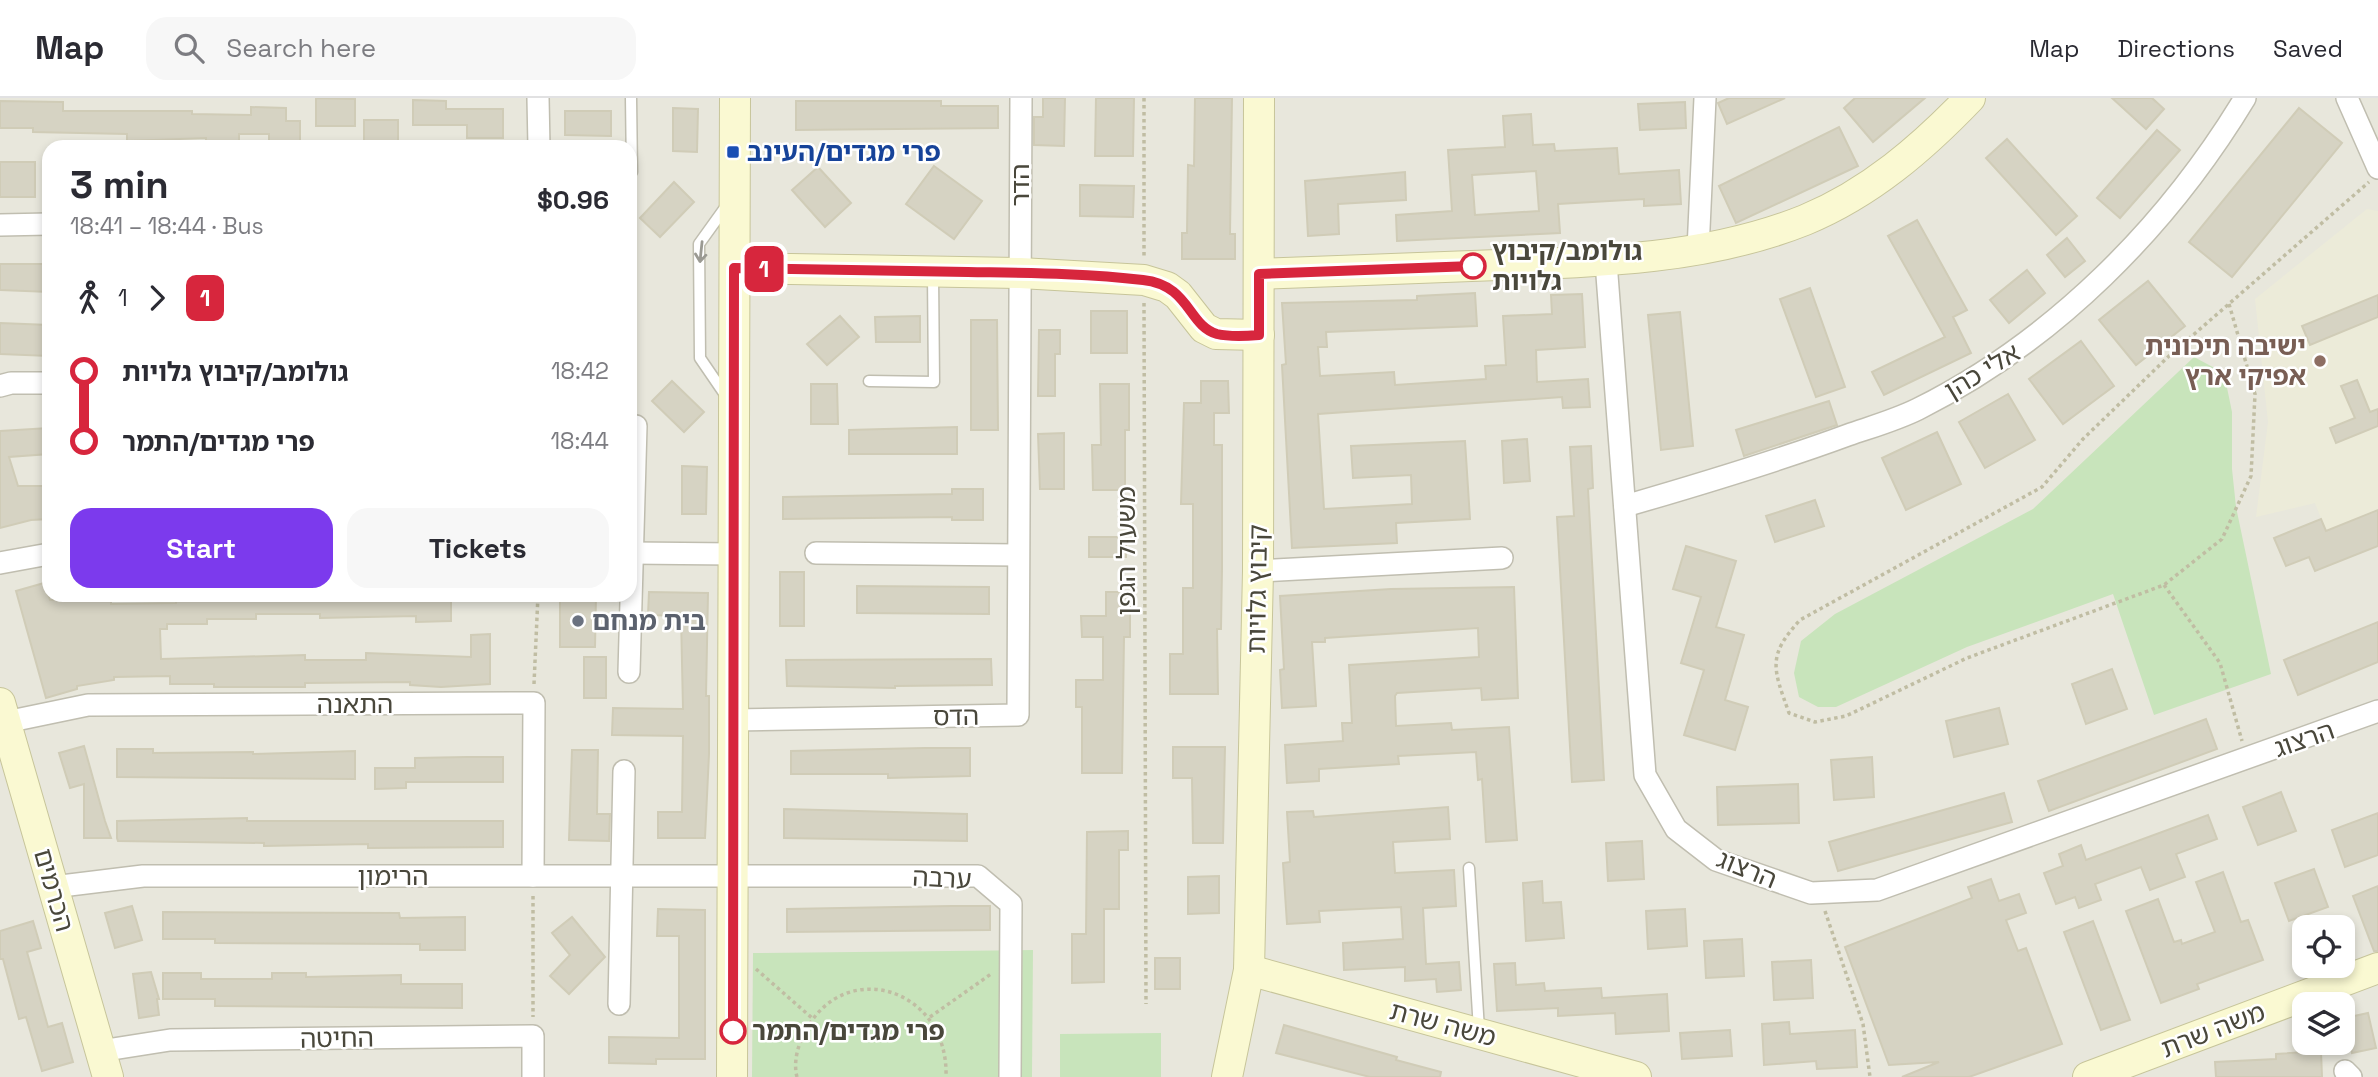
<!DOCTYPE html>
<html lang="en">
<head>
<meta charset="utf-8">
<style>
	:root { --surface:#fff; --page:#f7f7f7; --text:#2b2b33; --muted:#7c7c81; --line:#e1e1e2; --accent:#7c3aed }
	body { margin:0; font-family:"Space Grotesk","Noto Sans Hebrew",sans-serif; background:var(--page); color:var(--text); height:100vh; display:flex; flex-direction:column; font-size:26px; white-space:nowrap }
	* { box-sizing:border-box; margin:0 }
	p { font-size:23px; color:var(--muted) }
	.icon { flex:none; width:38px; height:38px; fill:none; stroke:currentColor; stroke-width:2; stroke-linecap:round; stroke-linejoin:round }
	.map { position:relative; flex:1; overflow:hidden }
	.details { position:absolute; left:42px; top:42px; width:595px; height:462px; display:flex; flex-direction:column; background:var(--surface); border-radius:21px; box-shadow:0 4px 10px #0003 }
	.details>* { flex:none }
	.badge { padding:0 14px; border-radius:10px; font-size:24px; line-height:46px }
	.controls { position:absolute; left:2292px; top:817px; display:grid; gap:14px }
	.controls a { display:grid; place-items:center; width:63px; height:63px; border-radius:14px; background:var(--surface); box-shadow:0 4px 10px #0003; font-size:35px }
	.map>.badge { position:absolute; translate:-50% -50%; box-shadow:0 0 0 4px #fff }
	.legs { display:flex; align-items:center; gap:10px; height:77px; padding:0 28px; font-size:23px }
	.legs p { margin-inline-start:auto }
	.head { display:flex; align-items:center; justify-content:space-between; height:119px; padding:0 28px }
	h1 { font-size:38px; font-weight:700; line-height:52px }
	.primary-button { display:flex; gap:14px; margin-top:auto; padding:14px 28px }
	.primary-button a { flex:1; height:80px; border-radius:21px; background:var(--accent); color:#fff; font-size:28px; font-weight:700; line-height:80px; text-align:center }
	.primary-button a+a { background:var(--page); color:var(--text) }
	ul { padding:0 28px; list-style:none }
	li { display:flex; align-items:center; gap:24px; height:70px; font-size:26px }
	li i { display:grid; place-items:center; width:10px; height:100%; margin:0 9px; background:currentColor }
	li i::after { content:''; width:18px; height:18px; margin:-9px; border:5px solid; border-radius:50%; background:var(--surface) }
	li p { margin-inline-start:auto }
	li:first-child i { background:linear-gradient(#0000 50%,currentColor 0) }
	li:last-child i { background:linear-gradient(currentColor 50%,#0000 0) }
	header { display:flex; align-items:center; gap:42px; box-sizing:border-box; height:98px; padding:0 35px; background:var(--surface); border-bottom:2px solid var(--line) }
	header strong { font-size:33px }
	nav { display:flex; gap:38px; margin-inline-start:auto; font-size:24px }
	.search { width:490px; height:63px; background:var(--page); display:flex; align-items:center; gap:18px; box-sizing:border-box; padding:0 24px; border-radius:21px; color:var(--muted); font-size:26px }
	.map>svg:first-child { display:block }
</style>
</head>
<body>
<header>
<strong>Map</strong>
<div class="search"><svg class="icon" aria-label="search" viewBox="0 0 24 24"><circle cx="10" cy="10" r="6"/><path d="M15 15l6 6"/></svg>Search here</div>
<nav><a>Map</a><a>Directions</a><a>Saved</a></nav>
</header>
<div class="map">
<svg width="2378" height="979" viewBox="0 0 2378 979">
	<rect width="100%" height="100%" fill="#f5f4ed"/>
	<!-- residential -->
	<path fill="#e8e7dc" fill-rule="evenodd" d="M0,0h2378v979h-2378zM49,49h581v448h-581zM2305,830h38v38h-38zM2305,906h38v39h-38z"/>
	<!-- education -->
	<path fill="#ecebd9" d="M2367,111l11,2v299l-52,21 -11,-28 -59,14 12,-95 -13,-123z"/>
	<!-- green -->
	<g fill="#c8e4bb">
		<path d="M2194,259l30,16 8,39v57l4,38 35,167 -117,41 -41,-121 -146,53 -131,60h-18l-19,-10 -5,-24 7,-32 34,-27 198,-105z"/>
		<path d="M1033,852l-1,127h-280l1,-124z"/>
		<path d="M1161,935v44h-101v-43z"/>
	</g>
	<!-- building -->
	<g fill="#d6d3c3" stroke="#d0ccb7" stroke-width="2" fill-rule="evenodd">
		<path d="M316,0l39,1v27h-39z"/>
		<path d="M1043,0h22l-1,48 -30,-1v-28h9z"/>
		<path d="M1096,0h38l-1,58h-38z"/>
		<path d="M1195,0h37l-2,136h5v25h-53v-26h5l1,-68 6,1z"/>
		<path d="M1729,0h56l-58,26 -9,-21z"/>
		<path d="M1855,0h70l-52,44 -29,-34z"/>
		<path d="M2112,0h40l12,11 -18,20z"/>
		<path d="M413,2l33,1v8h57v29h-36v-13h-54z"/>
		<path d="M0,3l63,1v9h129v3l59,1v-8l35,1v13h14v26h-31v-13h-30v12h-33v-8l-79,3v-7l-94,-2v-4h-33z"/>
		<path d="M796,3h145v5h57v22l-202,2z"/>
		<path d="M1685,4l1,26 -46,2 -2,-26z"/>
		<path d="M673,10l25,1 -1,43 -24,-1z"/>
		<path d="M2299,10l43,35 -110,134 -43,-35z"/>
		<path d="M565,13h46v25l-46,-1z"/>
		<path d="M1531,16l2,31 21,-1 1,7 62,-3 2,26 60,-4 2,34 -37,2v-7l-86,5 2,29 -163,8 -1,-26 56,-4 -4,-61 57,-3 -2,-31zM1536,73l3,40 -64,4 -3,-40z"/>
		<rect x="364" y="22" width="34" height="24"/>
		<path d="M1839,29l19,39 -122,57 -17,-37z"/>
		<path d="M2157,32l23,20 -60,68 -23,-20z"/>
		<path d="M2007,41l70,77 -21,19 -70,-77z"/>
		<rect x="0" y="64" width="35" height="35"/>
		<path d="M934,68l48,35 -28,38 -48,-35z"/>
		<path d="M818,69l33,36 -26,24 -33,-37z"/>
		<path d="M1405,74l1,28 -68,4 1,30 -31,2 -3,-55z"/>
		<path d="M674,84l20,20 -34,35 -20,-19z"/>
		<path d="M1080,87l54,1 -1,31 -53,-1z"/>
		<path d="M1917,122l50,90 -14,7 18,36 -87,42 -12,-23 73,-35 -57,-101z"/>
		<path d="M2067,140l18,23 -20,16 -18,-22z"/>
		<path d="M0,166h49v28l-49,-2z"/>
		<path d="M2027,172l18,23 -36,30 -19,-23z"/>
		<path d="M2148,183l37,45 -49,39 -37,-45z"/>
		<path d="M1810,190l35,99 -29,10 -36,-98z"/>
		<path d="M1475,195l2,33 -151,6 1,15h-9l2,29 74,-4 1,13 91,-6 -1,-13 21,-1 -3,-49 49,-2 -1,-19 31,-1 3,53 -49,3 1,32 51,-3 2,28 -27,1 -1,-11 -244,17 6,95 88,-5 -1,-29 -58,3 -2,-32 114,-5 5,78 -74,4 1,20 -105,5 -10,-183 4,-1 -4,-61 135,-3v-4z"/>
		<path d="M2378,197v22l-68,28 -8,-19z"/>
		<rect x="1091" y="213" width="36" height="42"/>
		<path d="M1680,214l13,134 -32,4 -13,-135z"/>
		<path d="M840,218l19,21 -32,28 -20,-21z"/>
		<path d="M920,218v26h-44l-1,-25z"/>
		<path d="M971,222h26l1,110h-27z"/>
		<path d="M0,225l49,2v31l-49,-2z"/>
		<path d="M1039,232h21v24h-5v42h-17z"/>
		<path d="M2081,243l33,45 -51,38 -34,-45z"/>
		<path d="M2357,282l13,32 8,-3v17l-42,17 -6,-15 25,-10 -14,-32z"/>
		<path d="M672,283l32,31 -20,20 -32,-31z"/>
		<path d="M1201,283h27l1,32h-15v32h8v124l-1,60h-4l1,65h-48v-40h13v-66h10v-84h-12l3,-101h17z"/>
		<path d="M811,286h26l1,40h-27z"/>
		<path d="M1100,286h29v46h-4v60h-32l-1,-45h9z"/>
		<path d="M2008,296l27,46 -50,28 -26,-46z"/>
		<path d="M1829,303l8,24 -93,31 -8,-26z"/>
		<path d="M957,329v27h-108v-24z"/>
		<path d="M48,330l1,26 -40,3 9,29h31v33l-18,1 -31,8v-97z"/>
		<path d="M1937,334l24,52 -55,26 -24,-52z"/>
		<path d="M1064,335v56h-24l-2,-55z"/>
		<path d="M1527,341l3,42 -26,2 -2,-42z"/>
		<path d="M1591,348l2,42 -5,1 16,291 -32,2 -15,-265 17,-1 -4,-69z"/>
		<path d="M682,368l25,1 -1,47h-24z"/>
		<path d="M952,391h31v31h-31v-3l-169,2v-22l169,-3z"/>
		<path d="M1815,402l9,26 -49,16 -9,-26z"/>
		<path d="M2378,412v36l-63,25 -6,-14 -23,9 -12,-28 47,-19 5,12z"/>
		<rect x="1089" y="439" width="37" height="20"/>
		<path d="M1686,448l50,15 -20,66 28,8 -19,65 23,7 -13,43 -51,-15 20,-65 -23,-7 20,-66 -28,-8z"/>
		<rect x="780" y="474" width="24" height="54"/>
		<path d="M44,485l6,17h61v4l65,-1v-6l43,-2h232v26l-35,1v-6l-96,2v-4h-64v5h-49v5h-40v5h-7l1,30 144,-4v5h61v-7l105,4v-22l19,-1v50l-49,3 -31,-2v-3l-105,1v4h-91v-3h-44v-8l-56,1v3l-37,6v3l-31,9 -30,-107z"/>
		<path d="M857,488l132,1v27l-132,-1z"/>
		<path d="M1514,489l4,111 -36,2 -1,-12 -84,5 -2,3 1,30 55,-3 1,7 57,-3 8,113 -31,2 -4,-63 -4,1 -2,-28 -78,4 1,8 -80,5v12l-32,2 -2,-38 58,-4 -1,-18h10l-3,-58 130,-8 -1,-29 -153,10v4h-13l4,64 -34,2 -2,-38 4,-1 -4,-73 111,-7z"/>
		<path d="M649,494l59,1 -2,103h3v58l-4,84h-47v-26h24l1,-76 -71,-1 1,-27 70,1 -2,-93 -33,-1z"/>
		<path d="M1106,494h24v45h-6l-2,136h-40v-66h-6v-27h27v-43h-21l-1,-21h25z"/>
		<path d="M560,497h36l-1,52h-35z"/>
		<path d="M2378,524v40l-80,33 -14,-35z"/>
		<rect x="584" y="559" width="22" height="41"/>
		<path d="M991,561l1,26 -97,1v2l-108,-2 -1,-26z"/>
		<path d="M2112,571l15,40 -41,15 -14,-40z"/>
		<path d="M1999,610l9,36 -54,13 -8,-36z"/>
		<path d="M2206,621l11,30 -168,62 -11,-30z"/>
		<path d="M84,648l21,75 6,17h-27v-54l-14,4 -11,-35z"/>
		<path d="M1173,649h52l-2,96h-30l-1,-65h-19z"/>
		<path d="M925,650h45v28l-82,2v-4h-97v-23z"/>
		<path d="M117,651h36v4l100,-1v2l102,-3v28l-238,-2z"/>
		<path d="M572,652h26l-1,64h13l-1,27 -40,-1z"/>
		<path d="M467,659h36v25h-97v6l-31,1v-21h40v-10z"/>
		<path d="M1872,659l2,40 -40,3 -3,-40z"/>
		<path d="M1798,686l1,39 -81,2 -1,-38z"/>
		<path d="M2281,694l15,39 -38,14 -15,-38z"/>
		<path d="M2004,695l8,29 -174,49 -9,-29z"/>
		<path d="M1448,709l2,32 -57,3 2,31 59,-3 2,36 -33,2 3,56 33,-2 2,28 -24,2 -1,-13 -31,2v-14l-61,3 -1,-27 60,-4 -2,-32 -82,4 1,11 -33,2 -4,-61 7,-1 -3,-50 26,-1 1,6z"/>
		<path d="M784,711l183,5v27l-183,-3z"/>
		<path d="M2378,715v42l-33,12 -13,-37z"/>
		<path d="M2208,717l9,24 -41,15 9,23 -35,13 -9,-23 -46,17 6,16 -22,8 -4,-11 -19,7 -12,-31 19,-7 -4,-12 22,-9 5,15z"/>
		<path d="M247,720v3h256v26l-135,1v-4l-104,2v-3l-146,-2 -1,-3v-17z"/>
		<path d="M1128,733v19h-9v59h-15v73l-32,1v-49h14l1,-102z"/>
		<path d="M1642,743l2,38 -36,2 -2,-38z"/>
		<path d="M2314,771l14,38 -39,14 -14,-38z"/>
		<path d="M2223,774l18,50 7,-2 15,40 -66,24 2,5 -38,14 -35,-92 32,-12 16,43 7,-2 1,4 33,-12 -19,-50z"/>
		<path d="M1219,778v37l-31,1v-37z"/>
		<path d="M1991,781l8,22 20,-7 7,19 -20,7 12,31 8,-3 36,96 -93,33h-67l37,-15 -50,3 -44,-118 127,-49 -4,-11z"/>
		<path d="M1542,783l1,22 18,-1 3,36 -38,3 -3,-58z"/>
		<path d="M2378,788v65h-4l-21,-55z"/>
		<path d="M132,808l10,34 -27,8 -10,-35z"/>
		<path d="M951,808h39v24l-203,2v-23z"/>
		<path d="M658,811l47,1v149h-49v5l-47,-1v-26l70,1v-102h-22z"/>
		<path d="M1685,811l2,37 -39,3 -2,-38z"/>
		<path d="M163,814l236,1 1,5 65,-1v33h-45v-6l-205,-1v-4h-52z"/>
		<path d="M572,819l33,40 -36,37 -19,-18 20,-21 -18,-22z"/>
		<path d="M33,823l8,27 -14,4 21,75 14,-4 11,39 -31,9 -16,-54 -7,2 -16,-60h-3v-28z"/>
		<path d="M2093,823l37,99 -29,10 -37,-98z"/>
		<path d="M1742,841l2,37 -38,2 -2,-37z"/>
		<rect x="1155" y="860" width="25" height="31"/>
		<path d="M1811,862l2,38 -39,2 -2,-38z"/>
		<path d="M1515,865l1,22 28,-2 1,8 56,-3 1,10 65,-4 2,37 -53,3 -1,-21 -57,3v-8l-61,3 -3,-47z"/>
		<path d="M151,874l8,27h-2l2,16 -20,3 -6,-44z"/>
		<path d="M163,875h38v6h71v-6h34v4l95,-2v9h61v24l-247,-2v-7h-52z"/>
		<path d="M2368,915l8,35 -24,5 -7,-35z"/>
		<path d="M1789,924l1,12 65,-4 2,37 -40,2 -1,-8 -52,4 -2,-41z"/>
		<path d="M1284,927l113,32 -1,3 45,12 -1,5h-70l-94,-24z"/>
		<path d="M1730,932l2,26 -50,3 -2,-26z"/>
		<path d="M2321,953l1,26h-106l-1,-15 61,-3v-5z"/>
	</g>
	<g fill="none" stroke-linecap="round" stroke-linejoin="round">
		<defs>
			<g id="lane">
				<path d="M631,0l1,74"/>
				<path d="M869,283l65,1 -1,-107"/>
				<path d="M726,298l-26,-38 -1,-114 28,-39"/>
				<path d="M1469,770l10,162"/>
			</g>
			<g id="street">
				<path d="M538,0l1,49"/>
				<path d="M2347,0l31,70"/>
				<path d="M0,127l49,-1"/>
				<path d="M1698,152l7,-152"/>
				<path d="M1606,164l39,513 31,54 40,31 95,33 66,-3 501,-179"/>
				<path d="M0,288l11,-3h38"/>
				<path d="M1625,408c76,-22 150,-44 223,-71 23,-8 48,-15 70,-26 136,-68 249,-182 327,-311"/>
				<path d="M630,455l104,1"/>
				<path d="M816,455l202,2"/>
				<path d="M0,465l49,-9"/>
				<path d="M1258,473l244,-13"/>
				<path d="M629,574l7,-246"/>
				<path d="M733,622l285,-5 3,-617"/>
				<path d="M6,624l82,-17 446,-2 -1,173"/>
				<path d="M53,789l90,-11h835l33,28 -1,173"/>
				<path d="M619,906l5,-233"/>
				<path d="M100,953l70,-11 363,-4v41"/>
				<path d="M2345,973l6,6"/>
			</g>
			<g id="secondary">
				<path d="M735,170l285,5 124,7 23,7 11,8 26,33 12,6 43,1"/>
				<path d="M1259,176c80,-3 159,-6 239,-9 103,-3 210,-6 307,-45 65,-27 117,-72 165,-122"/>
				<path d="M0,605l108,374"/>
				<path d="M1249,872l387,107"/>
				<path d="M732,979l3,-979"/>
				<path d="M1227,979l22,-107 9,-399 1,-473"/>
				<path d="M2088,979l290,-109"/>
			</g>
		</defs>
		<!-- lane casing -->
		<use href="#lane" stroke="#c0beb0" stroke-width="13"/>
		<!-- street casing -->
		<use href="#street" stroke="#c0beb0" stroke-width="24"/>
		<!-- secondary casing -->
		<use href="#secondary" stroke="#c7c59a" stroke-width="32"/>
		<!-- path -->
		<g stroke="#c0bda3" stroke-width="3.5" stroke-dasharray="3.5 3.5" stroke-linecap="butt">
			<path d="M1144,0v159"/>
			<path d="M1144,205l2,701"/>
			<path d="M2229,206l26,90 -4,82 -29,63 -58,46 -197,73 -121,58 -31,6 -26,-9c-16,-45 -22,-57 11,-93l242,-133 41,-48 86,-83 200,-174"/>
			<path d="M2164,487l56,78 22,78"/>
			<path d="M534,586l4,-89"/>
			<path d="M533,798v121"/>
			<path d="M1825,813l38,113 7,53"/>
			<path d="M756,871l56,49"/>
			<path d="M930,919l61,-43"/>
			<path d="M797,979c-4,-15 1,-33 9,-47 40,-74 143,-41 140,47"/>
		</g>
		<!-- lane -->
		<use href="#lane" stroke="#fff" stroke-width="10"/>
		<!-- street -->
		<use href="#street" stroke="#fff" stroke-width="21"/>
		<!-- secondary -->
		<use href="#secondary" stroke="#faf9d2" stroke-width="30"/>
	</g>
	<!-- one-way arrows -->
	<defs><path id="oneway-shaft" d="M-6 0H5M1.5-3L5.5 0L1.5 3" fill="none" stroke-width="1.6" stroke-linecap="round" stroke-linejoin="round" transform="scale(1.75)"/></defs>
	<use stroke="#9b9a93" href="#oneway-shaft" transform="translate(701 154) rotate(96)"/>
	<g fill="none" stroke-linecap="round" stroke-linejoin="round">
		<defs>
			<path id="line-1" d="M733,933l1,-763c78,1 156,3 234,4 58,1 117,1 175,8 47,5 45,46 74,54 13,3 29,2 42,1v-61l214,-8"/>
		</defs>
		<!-- line-1 casing -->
		<use href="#line-1" stroke="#fff" stroke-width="16"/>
		<!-- line-1 -->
		<use href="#line-1" stroke="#d7263d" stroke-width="10"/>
	</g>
	<!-- markers -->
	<rect fill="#1a4fb4" stroke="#fff" stroke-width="2.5" x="726" y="47" width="14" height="14" rx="3.5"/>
	<g fill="#fff" stroke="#d7263d" stroke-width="3.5">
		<circle cx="1473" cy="168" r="12"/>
		<circle cx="733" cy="933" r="12"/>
	</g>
	<circle fill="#8d6e63" stroke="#fff" stroke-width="2.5" cx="2320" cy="263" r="7"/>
	<circle fill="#6b7280" stroke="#fff" stroke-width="2.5" cx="578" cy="523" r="7"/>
	<g text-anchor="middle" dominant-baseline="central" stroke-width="5" stroke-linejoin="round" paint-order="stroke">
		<!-- transit labels -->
		<g font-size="26" font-weight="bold" fill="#164399" stroke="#fff" text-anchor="start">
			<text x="747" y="54">פרי מגדים/העינב</text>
		</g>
		<!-- street labels -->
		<g font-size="26" fill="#49473b" stroke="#fff">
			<text transform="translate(1020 87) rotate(-90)">הדר</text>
			<text transform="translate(1982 273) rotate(-31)">אלי כהן</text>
			<text transform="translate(1126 453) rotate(-90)">משעול הגפן</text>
			<text transform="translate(1257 491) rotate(-89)">קיבוץ גלויות</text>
			<text x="355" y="606">התאנה</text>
			<text transform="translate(956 618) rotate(-1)">הדס</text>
			<text transform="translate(2304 641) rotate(-19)">הרצוג</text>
			<text transform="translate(1747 771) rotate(22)">הרצוג</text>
			<text x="393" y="778">הרימון</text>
			<text transform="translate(942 780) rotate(3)">ערבה</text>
			<text transform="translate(54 792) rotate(74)">הכרמים</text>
			<text transform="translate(1443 926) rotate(15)">משה שרת</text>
			<text transform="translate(2213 932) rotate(-21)">משה שרת</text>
			<text transform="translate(337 940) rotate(-1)">החיטה</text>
		</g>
		<!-- stop labels -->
		<g font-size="26" font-weight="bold" fill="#49473b" stroke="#fff" text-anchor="start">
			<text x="1492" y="153">גולומב/קיבוץ<tspan x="1492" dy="30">גלויות</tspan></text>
			<text x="752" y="933">פרי מגדים/התמר</text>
		</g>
		<!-- education labels -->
		<g font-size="26" font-weight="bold" fill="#785e54" stroke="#fff" text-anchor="end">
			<text x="2306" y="248">ישיבה תיכונית<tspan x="2306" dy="30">אפיקי ארץ</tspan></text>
		</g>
		<!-- worship labels -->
		<g font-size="26" font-weight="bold" fill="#5b616d" stroke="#fff" text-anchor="start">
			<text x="592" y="523">בית מנחם</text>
		</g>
	</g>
</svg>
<div class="controls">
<a><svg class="icon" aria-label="locate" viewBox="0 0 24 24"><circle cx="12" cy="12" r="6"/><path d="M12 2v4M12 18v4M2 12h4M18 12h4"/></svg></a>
<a><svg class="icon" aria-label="layers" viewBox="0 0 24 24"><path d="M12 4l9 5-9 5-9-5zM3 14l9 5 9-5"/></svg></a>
</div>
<b class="badge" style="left:764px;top:171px;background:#d7263d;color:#fff">1</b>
<section class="details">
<div class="head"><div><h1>3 min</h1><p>18:41 – 18:44 · Bus</p></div><b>$0.96</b></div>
<div class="legs"><svg class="icon" aria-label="walk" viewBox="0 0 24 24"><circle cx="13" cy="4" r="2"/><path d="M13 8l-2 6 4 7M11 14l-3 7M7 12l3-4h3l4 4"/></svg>1<svg class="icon" aria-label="forward" viewBox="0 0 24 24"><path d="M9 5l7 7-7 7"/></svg><b class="badge" style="background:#d7263d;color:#fff">1</b></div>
<ul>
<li><i style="color:#d7263d"></i><b>גולומב/קיבוץ גלויות</b><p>18:42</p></li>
<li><i style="color:#d7263d"></i><b>פרי מגדים/התמר</b><p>18:44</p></li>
</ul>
<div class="primary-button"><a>Start</a><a>Tickets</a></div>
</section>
</div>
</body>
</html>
